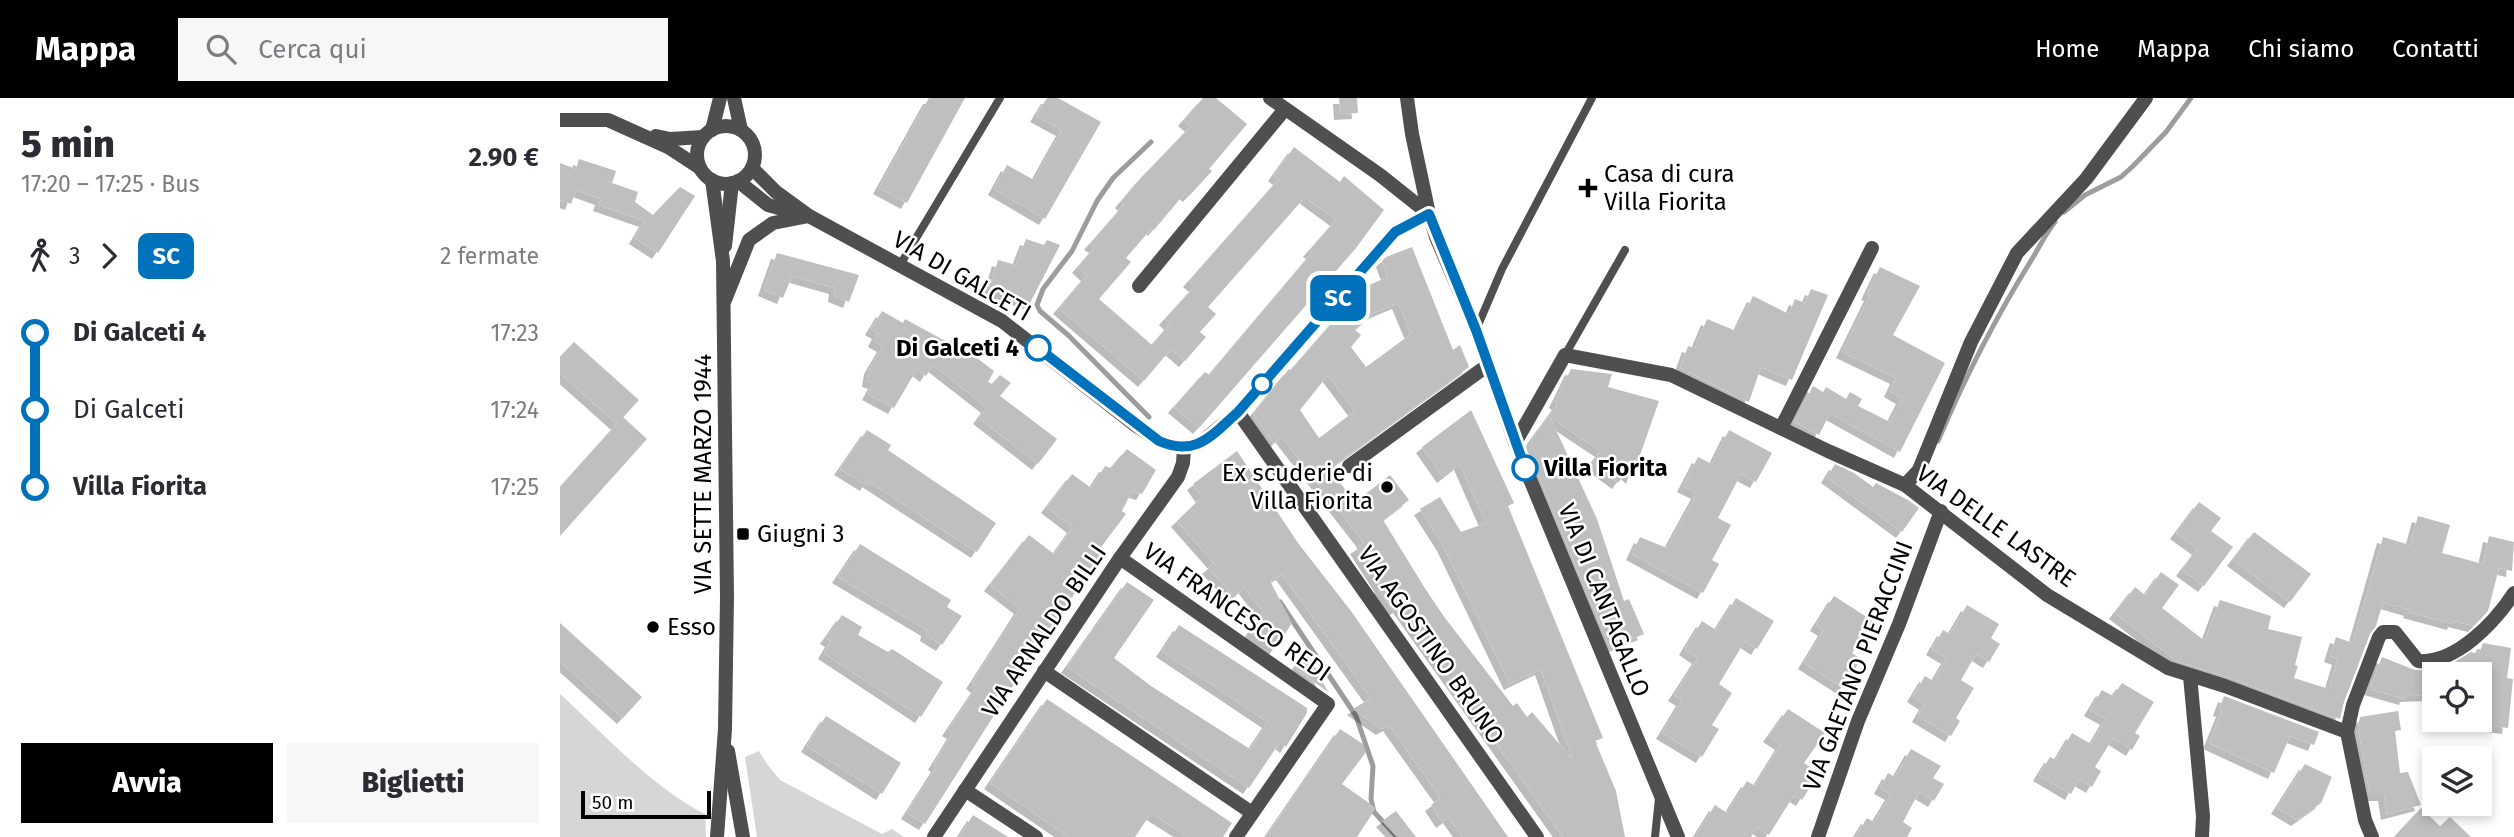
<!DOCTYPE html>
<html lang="it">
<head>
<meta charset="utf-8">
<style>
	:root { --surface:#fff; --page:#f7f7f7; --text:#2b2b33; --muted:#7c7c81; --accent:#000 }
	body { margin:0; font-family:"Fira Sans",sans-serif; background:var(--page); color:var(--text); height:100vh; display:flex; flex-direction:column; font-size:26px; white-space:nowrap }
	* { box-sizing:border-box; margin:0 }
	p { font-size:23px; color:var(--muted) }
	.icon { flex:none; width:38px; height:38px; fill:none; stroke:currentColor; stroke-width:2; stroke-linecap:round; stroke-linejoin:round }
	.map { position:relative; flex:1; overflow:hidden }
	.panel { display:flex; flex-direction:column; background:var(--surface); width:560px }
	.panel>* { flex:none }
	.badge { padding:0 14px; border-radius:10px; font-size:24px; line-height:46px }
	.buttons { position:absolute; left:1862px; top:564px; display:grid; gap:14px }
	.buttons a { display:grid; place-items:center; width:70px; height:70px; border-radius:0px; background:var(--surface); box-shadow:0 4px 10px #0003; font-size:35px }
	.scale { position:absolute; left:21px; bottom:18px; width:130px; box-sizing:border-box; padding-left:7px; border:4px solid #000; border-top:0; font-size:19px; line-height:24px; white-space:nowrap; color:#000; -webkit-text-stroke:5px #fff; paint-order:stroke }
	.map>.badge { position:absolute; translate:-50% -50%; box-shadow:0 0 0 4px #fff }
	.legs { display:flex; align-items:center; gap:10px; height:77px; padding:0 21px; font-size:23px }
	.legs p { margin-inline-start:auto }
	.summary { display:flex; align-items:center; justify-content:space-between; height:119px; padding:0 21px }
	h1 { font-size:38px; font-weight:800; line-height:52px }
	.action { display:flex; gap:14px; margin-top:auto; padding:14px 21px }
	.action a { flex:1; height:80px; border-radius:0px; background:var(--accent); color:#fff; font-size:28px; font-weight:800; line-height:80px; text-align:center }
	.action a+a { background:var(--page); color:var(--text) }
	ul { padding:0 21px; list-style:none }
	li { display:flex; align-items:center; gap:24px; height:77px; font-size:26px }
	li i { display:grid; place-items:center; width:10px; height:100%; margin:0 9px; background:currentColor }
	li i::after { content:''; width:18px; height:18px; margin:-9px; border:5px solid; border-radius:50%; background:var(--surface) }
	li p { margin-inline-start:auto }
	li:first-child i { background:linear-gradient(#0000 50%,currentColor 0) }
	li:last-child i { background:linear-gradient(currentColor 50%,#0000 0) }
	header { display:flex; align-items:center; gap:42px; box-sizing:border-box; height:98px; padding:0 35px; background:var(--accent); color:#fff }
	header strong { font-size:33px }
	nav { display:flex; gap:38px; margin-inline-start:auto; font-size:24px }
	.search { width:490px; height:63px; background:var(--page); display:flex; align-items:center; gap:18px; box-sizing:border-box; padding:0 24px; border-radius:0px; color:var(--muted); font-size:26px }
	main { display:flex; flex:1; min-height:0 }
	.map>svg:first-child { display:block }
</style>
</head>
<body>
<header>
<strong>Mappa</strong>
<div class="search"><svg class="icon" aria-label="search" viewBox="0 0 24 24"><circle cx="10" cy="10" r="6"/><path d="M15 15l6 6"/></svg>Cerca qui</div>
<nav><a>Home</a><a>Mappa</a><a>Chi siamo</a><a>Contatti</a></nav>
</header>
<main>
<section class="panel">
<div class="summary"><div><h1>5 min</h1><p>17:20 – 17:25 · Bus</p></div><b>2.90 €</b></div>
<div class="legs"><svg class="icon" aria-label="walk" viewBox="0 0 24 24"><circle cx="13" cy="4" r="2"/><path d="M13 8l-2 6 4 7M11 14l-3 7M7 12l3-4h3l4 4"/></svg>3<svg class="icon" aria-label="forward" viewBox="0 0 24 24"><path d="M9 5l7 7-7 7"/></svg><b class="badge" style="background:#0072bc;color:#fff">SC</b><p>2 fermate</p></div>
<ul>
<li><i style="color:#0072bc"></i><b>Di Galceti 4</b><p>17:23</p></li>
<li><i style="color:#0072bc"></i><span>Di Galceti</span><p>17:24</p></li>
<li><i style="color:#0072bc"></i><b>Villa Fiorita</b><p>17:25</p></li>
</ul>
<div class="action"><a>Avvia</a><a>Biglietti</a></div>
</section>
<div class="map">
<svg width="1954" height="739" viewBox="0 0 1954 739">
	<defs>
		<filter id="shadow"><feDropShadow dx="-6" dy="6" stdDeviation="0" flood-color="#0004"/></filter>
	</defs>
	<rect width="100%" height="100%" fill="#fff"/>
	<!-- green -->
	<g fill="#d6d6d6">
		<path d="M0,596c43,39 94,95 145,120l1,23h-146z"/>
		<path d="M199,653l8,13 13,16 102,54 10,-5 12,8h-147l-12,-80z"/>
	</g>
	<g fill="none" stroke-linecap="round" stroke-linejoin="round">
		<!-- stream -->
		<g stroke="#9d9d9d" stroke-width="5">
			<path d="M1504,114l21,-17 36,-18 12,-11 33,-34 25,-34"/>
			<path d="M589,319l-81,-82 -28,-24 -3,-6 6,-16 29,-38 25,-50 16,-23 38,-36"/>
			<path d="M1378,343c27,-64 58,-124 94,-182 8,-13 14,-26 23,-37"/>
			<path d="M720,504l76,114 17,50 -2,33 3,13 23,25"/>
		</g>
	</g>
	<!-- building -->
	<g fill="#bfbfbf" fill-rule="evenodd" filter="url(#shadow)">
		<path d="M369,0h36l-58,105 -28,-15z"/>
		<path d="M487,0h11l43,24 -56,97 -51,-30 13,-24 27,15 28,-50 -26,-14z"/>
		<path d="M643,0h13l31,26 -38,45 3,2 -23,25 -4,-3 -31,37 -2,-2 -26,30 5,4 -32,37 53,46 18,-21 -5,-5 30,-33 -6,-5 90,-102 -5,-4 20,-28 46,35 4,-6 40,34 -28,38 -157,180 -25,-21 31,-35 4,3 103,-122 -3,-2 27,-31 -31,-23 -97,110 8,7 -16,18 6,5 -21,24 -14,-12 -27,32 -85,-73 28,-33 -9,-8 17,-20 -5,-3 34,-39 -3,-3 19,-23 51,-53 -7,-6z"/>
		<path d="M779,0h18l1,15 -18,1z"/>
		<path d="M19,61l37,12 -4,12 26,9 -3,10 18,13 27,-28 15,9 -37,57 -23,-15 10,-17 -46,-16 2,-6 -25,-9 -5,14 -11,-4v-37l16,6z"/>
		<path d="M466,141l18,6 3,-5 13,5 -30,58 -41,-14 9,-29 18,5z"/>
		<path d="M852,149l41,103 7,-5 9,22 -140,102 26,33 35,-27 19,25 -26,20 43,70 19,28 68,88 4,-3 10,14 5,-5 41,48 -32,-91 -31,15 -67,-139 -23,-36 20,-12 21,35 25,-9 -26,-59 -17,13 -21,-30 49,-37 43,93 -6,3 95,232 -8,3 21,50 9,46h-62l-164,-230 -6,4 -14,-22 2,-2 -25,-39 8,-5 -83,-107 -7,8 -21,-30 36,-45 2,1 47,-54 -2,-2 21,-24 31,-13 -6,-16 4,-4zM838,205l13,31 -45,33 -15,-20 10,-12 -6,-5 19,-17zM768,277l27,36 -36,27 -19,-28z"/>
		<path d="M217,155l82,22 -10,27 -15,-6 1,-8 -43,-12 -9,22 -19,-8z"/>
		<path d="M1320,169l40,19 -27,49 52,28 -45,89 -70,-39 -11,22 -24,-13 18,-36 10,6 3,-5 20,12 4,-7 12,7 -4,7 32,16 12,-24 -12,-7 6,-13 -54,-26 28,-57 -3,-1z"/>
		<path d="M1251,191l17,6 -36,85 -31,-13 -12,35 -69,-34 8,-22 7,2 12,-29 29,12 17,-35 36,18 6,-15 10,4z"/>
		<path d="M322,213l21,12 2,-4 44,24 3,-4 42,32 -6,11 4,2 8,-9 11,8 -11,13 57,43 -19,25 -59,-46 8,-11 -54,-42 -7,11 -9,-7 -23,39 -26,-14 6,-11 -6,-2 2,-13 13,-22 -9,-5 4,-8 -7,-4z"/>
		<path d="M14,244l65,58 -22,24 -57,-51v-16z"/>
		<path d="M1011,271l41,5 -4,13 51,14 -27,77 -6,-6 -8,11 -27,-20 10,-12 -51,-34 47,102 27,82 5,-2 15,35 -34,14 -81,-196 4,-14 25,-34 -3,-2z"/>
		<path d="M63,319l24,22 -87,97v-49z"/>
		<path d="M307,332l24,15 -3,5 108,73 -19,29 -109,-71 -2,4 -26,-16z"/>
		<path d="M1169,332l43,23 -16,29 -15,-8 -23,44 13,7 -19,35 7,4 -16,29 -71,-39 8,-17 27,11 30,-55 -14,-7 15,-29 14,7z"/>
		<path d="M567,351l29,21 -14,24 -10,-3 -10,20 4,3 -28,37 5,3 -58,81 -120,189 -18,-11 30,-47 -3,-2 19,-31 -5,-3 29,-43 -5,-4 48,-75 -30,-23 39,-50 25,19 19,-27 -26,-20 25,-33 19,14 14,-22 6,2z"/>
		<path d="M677,353l61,92 53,68 157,226h-45l-14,-20 -7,5 -11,-17 10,-7 -52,-73 -7,4 -29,-20 18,-11 -89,-124 -12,7 22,42 -17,26 -25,-16 13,-22 -19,-24 -9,10 -27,-29 6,-5 -37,-42 25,-24 -9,-13z"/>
		<path d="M1275,366l19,9 19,14 3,-4 32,17 11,8 -17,24 -75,-55z"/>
		<path d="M1639,404l22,16 -10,13 22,16 -29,39 -22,-16 16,-21 -22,-16z"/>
		<path d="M1858,418l32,9 -8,28 41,11 6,-28 25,6 -2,29 -13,-3 -11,43 -14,15 -20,-5 -1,3 -44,-12 1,-2 -27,-8 -7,24 -6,8 -26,68 -4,17 -112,-42 -51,-16 -62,-48 20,-26 10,8 16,-23 18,13 -17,23 43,33 15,-41 51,16 -3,13 34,8 -7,28 3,1 -4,12 35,11 9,-30 -8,-3 6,-19 17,6 30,-106 27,8z"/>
		<path d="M1694,434l57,42 -21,28 -57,-42z"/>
		<path d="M300,446l91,56 -4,7 15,9 -20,29 -16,-10 1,-5 -89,-53z"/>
		<path d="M567,484l27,18 -40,58 37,28 99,63 18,-27 -106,-71 17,-26 128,83v5l-21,34 -6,-5 -31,46 -182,-121z"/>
		<path d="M1274,498l39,25 -21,32 9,6 -18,29 -39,-25 20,-33 -8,-5z"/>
		<path d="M1176,500l38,23 -17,28 -12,-8 -26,43 13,9 -20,32 7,4 -17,28 -40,-24 20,-33 -8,-5 24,-37 -13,-9 17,-28 14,9z"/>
		<path d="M1407,507l32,19 -8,14 9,6 -11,18 -13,-8 -15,26 13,8 -18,30 4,3 -9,15 -33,-20 7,-12 -12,-8 12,-20 8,5 14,-23 -15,-9 11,-19 7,4z"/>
		<path d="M282,517l20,12 -4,8 30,17 4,-3 51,33 -22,35 -97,-64 7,-12 -5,-3z"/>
		<path d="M0,525l82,74 -19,21 -63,-57z"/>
		<path d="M1923,545l28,5 -4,30 6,1 -5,49 -24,-3 4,-43 -8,-2v-6h-28l4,-13 15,-9 8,2z"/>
		<path d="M747,553l21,41 -33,-24z"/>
		<path d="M1822,559l33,13 19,-1v26l-28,1 -1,3 -35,-10z"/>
		<path d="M1562,585l32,19 -19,31 5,3 -8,14 -19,-12 -18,29 6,4 -9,16 -13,-8 -8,15 -32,-19 11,-18 6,3 16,-27 19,11 15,-25 -16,-9 12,-20 11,6z"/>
		<path d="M1664,598l95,36 -5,13 -24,-9 -16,37 -65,-30 13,-32 -3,-1z"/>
		<path d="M487,601l185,124 -9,14h-34l-38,-24 -16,24h-66l-79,-54z"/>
		<path d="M1228,611l37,24 -21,30 15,10 -17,27 -8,-5 -25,40 -12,-8 -6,10h-56l20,-32 12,8 20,-32 8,5 26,-42 -12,-8z"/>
		<path d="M1838,613l3,19 -6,1 5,42 8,-1 13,33 -34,9 -3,-19h-14l-12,-67 2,-11z"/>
		<path d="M266,618l75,47 -19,31 -75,-48z"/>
		<path d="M780,631l23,15 3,8 -24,32 34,24 -19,29h-91z"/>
		<path d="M1351,651l30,17 -8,12 11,6 -10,17 -15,-9 -16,30 9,6 -5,9h-52l12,-19 7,4 17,-28 -11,-6 8,-15 7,4z"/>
		<path d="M1745,666l27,13 -11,26 -24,17 -20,-12z"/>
		<path d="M1861,710l19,18 10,-9 21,20h-77z"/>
		<path d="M836,713l20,26h-19l-15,-16z"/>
		<path d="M413,717l35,22h-49z"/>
	</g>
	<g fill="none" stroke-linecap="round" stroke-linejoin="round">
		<!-- service -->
		<g stroke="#4f4f4f" stroke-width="8">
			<path d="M340,167l100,-167"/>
			<path d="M916,232l26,-61 90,-171"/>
			<path d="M1005,257l60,-105"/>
			<path d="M1095,739l4,-39"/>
		</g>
		<!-- minor -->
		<g stroke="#4f4f4f" stroke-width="14">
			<path d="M710,0l110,77 49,39"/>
			<path d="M847,0l5,36 17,80 7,23 40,93 39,113 163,394"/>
			<path d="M192,70l24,24 33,24 193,105 133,104 24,16 25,7 15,-4 39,-32 157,-180 34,-18"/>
			<path d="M178,83l30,24 32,9"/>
			<path d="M579,188l146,-177"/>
			<path d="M165,202l24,-60 24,-17 36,-7"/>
			<path d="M678,314l299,425"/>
			<path d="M1221,330l91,-180"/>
			<path d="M955,345l50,-88 106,20 157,76 77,34 142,110 121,73 57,18 122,46 18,88 7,17"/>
			<path d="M789,368l139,-101"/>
			<path d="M1345,387l14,-15 52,-128 46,-89 69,-74 60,-81"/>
			<path d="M560,460l208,146 -92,133"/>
			<path d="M484,573l208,142"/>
			<path d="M1630,578l13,140 -1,21"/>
			<path d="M1787,634l6,-27 26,-68 4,-5h12l23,29c38,3 77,-39 96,-68"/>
			<path d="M405,692l71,47"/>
			<path d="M374,739l186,-279 58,-81 5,-14 1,-15"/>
			<path d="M1258,739l40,-116 41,-97 42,-113"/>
		</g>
		<!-- tertiary -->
		<g stroke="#4f4f4f" stroke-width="14">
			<path d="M174,0l7,32"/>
			<path d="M0,22h48l60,27 32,21"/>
			<circle cx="166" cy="57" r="29"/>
			<path d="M152,32l8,-32"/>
			<path d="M96,38l14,3 33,-2"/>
			<path d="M152,82l11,81 4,336 -2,132 -8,108"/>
			<path d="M165,148l7,-63"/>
			<path d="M168,653l15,86"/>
		</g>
	</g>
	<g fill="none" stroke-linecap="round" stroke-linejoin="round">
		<defs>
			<path id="line-1" d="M478,250l121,93c37,16 52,-5 79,-29l157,-180 34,-18 47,116 49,138"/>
		</defs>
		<!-- line-1 casing -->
		<use href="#line-1" stroke="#fff" stroke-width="16"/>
		<!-- line-1 -->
		<use href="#line-1" stroke="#0072bc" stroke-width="10"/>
	</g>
	<!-- markers -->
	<g fill="#000" stroke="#fff" stroke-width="2.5">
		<path d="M1024.5 79.5h7v7h7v7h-7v7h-7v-7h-7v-7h7z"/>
		<circle cx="827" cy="389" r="7"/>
		<rect x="176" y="429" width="14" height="14" rx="3.5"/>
		<circle cx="93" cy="529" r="7"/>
	</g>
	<g fill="#fff" stroke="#0072bc" stroke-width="3.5">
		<circle cx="478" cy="250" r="12"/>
		<circle cx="702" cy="286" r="9"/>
		<circle cx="965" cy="370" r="12"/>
	</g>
	<g text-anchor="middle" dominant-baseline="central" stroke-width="5" stroke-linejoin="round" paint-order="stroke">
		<!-- poi labels -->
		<g font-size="24" fill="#000" stroke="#fff" text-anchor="start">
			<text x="1044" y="76">Casa di cura<tspan x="1044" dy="28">Villa Fiorita</tspan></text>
			<text x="813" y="375" text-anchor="end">Ex scuderie di<tspan x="813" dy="28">Villa Fiorita</tspan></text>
			<text x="197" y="436">Giugni 3</text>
			<text x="107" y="529">Esso</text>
		</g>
		<!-- street labels -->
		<g font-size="24" fill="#000" stroke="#fff">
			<text transform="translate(402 178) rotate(30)">VIA DI GALCETI</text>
			<text transform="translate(143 376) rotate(-90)">VIA SETTE MARZO 1944</text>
			<text transform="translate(1436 428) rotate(36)">VIA DELLE LASTRE</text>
			<text transform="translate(1044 502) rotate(68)">VIA DI CANTAGALLO</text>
			<text transform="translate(677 514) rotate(35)">VIA FRANCESCO REDI</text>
			<text transform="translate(484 533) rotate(-56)">VIA ARNALDO BILLI</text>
			<text transform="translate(871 547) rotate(55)">VIA AGOSTINO BRUNO</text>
			<text transform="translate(1298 568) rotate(-69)">VIA GAETANO PIERACCINI</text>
		</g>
		<!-- stop labels -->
		<g font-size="24" font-weight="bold" fill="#000" stroke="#fff" text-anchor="end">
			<text x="459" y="250">Di Galceti 4</text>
			<text x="984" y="370" text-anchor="start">Villa Fiorita</text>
		</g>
	</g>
</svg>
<div class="buttons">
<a><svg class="icon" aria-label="locate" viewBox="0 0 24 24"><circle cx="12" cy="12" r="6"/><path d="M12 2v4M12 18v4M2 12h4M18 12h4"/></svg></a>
<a><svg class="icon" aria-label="layers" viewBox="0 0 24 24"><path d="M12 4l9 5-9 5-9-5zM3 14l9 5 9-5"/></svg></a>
</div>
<div class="scale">50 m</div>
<b class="badge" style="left:778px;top:200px;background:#0072bc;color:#fff">SC</b>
</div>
</main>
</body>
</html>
